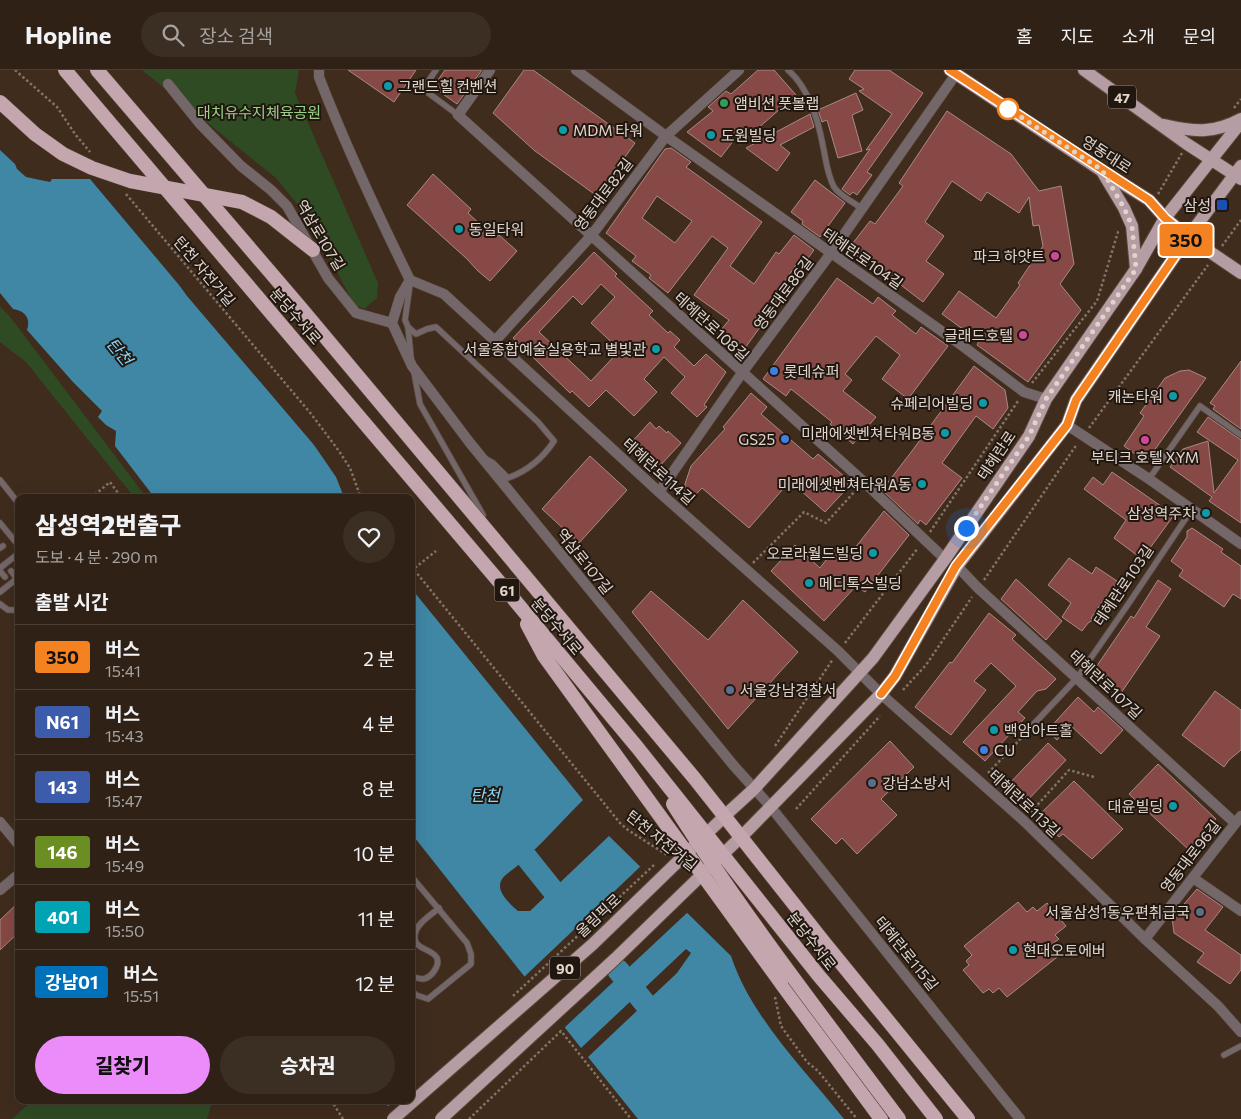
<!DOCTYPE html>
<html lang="ko">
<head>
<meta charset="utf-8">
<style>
	:root { --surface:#2f2116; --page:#3b2e23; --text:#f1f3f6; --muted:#a7a3a1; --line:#4a3e35; --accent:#ec8cfa }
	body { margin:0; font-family:Commissioner,"Noto Sans KR",sans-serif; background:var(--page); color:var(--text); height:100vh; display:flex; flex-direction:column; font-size:19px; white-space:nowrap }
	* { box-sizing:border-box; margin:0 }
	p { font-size:16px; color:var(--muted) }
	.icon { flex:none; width:28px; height:28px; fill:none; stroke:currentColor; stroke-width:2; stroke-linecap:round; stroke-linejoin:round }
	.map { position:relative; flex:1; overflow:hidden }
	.drawer { position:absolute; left:15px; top:424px; width:400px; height:610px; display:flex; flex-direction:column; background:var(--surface); border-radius:10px; box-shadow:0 5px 20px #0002,0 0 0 1px var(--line) }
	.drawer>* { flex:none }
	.badge { padding:0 10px; border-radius:4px; font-size:18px; line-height:32px }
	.you { position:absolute; width:25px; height:25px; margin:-12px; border:4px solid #fff; border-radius:50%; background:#1a73e8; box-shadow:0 0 0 8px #1a73e833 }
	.map>.badge { position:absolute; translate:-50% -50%; box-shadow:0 0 0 2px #fff }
	h2 { padding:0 20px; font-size:19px; line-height:45px }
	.round { display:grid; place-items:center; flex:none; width:52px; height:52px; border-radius:26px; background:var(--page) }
	.summary { display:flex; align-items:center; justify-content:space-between; height:85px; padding:0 20px }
	h1 { font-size:24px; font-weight:800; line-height:38px }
	.action { display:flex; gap:10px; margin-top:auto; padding:10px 20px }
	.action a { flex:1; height:58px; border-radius:30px; background:var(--accent); color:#111; font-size:20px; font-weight:800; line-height:58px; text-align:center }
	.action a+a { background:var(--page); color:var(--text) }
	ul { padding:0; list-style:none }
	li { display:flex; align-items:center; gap:15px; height:65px; padding:0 20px; border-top:1px solid var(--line) }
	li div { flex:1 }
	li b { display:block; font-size:19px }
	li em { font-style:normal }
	li .badge { min-width:55px; font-weight:700; text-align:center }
	header { display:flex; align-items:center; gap:30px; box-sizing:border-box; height:70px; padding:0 25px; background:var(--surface); border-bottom:1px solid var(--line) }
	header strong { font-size:24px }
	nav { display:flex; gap:28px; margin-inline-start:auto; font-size:18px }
	.search { width:350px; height:45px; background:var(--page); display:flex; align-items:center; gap:12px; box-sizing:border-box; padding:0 18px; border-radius:28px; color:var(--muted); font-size:19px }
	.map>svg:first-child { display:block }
</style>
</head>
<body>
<header>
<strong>Hopline</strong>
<div class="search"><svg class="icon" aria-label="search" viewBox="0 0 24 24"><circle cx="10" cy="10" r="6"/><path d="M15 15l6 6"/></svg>장소 검색</div>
<nav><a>홈</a><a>지도</a><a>소개</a><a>문의</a></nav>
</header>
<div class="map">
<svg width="1241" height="1049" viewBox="0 0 1241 1049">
	<rect width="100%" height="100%" fill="#3f2c1d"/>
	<!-- green -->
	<g fill="#2f4b23">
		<path d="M142,0h157l-4,23 83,190 -1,15 -13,11 -10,-5 -46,-87 -32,-39z"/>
		<path d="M0,236l11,12 135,179h-12l-108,-135 -26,-20z"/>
		<path d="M33,1030h177l2,3 -5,16h-195z"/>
	</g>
	<!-- water -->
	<g fill="#4087a6">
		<path d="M0,80l15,14 2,5 9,8 24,5 2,-3h38l89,106 8,11 127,149 22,32 8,20h-190l-39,-51 1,-15 -10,-6 -8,-8 4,-6 -29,-29 -46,-52c4,-12 -2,-19 -14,-21l-13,-16z"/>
		<path d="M411,518l172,212c-22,22 -43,46 -66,66 -6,6 -17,10 -17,20 0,9 11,19 18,25h12l79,-75 122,120c20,61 73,113 113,163h-206l-50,-62 89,-84 14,-20 -5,-4 -105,99 -170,-215z"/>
	</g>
	<!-- pier -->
	<path fill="#3f2c1d" d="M642,795l47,46 -126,118 -40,-51z"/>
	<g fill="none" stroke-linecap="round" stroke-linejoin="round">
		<!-- river -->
		<g stroke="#4087a6" stroke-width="22">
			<path d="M508,764l63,79"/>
			<path d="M618,900l46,57"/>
		</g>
	</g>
	<!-- building -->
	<g fill="#874945" stroke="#a88986" fill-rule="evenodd">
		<path d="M348,0h68l-22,32z"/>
		<path d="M445,0h37l-25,34 -24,-17z"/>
		<path d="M524,0h9l102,73 -38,53 -62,-45 -42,-38z"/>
		<path d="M758,0h16l22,25 -56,49 -6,-4 -13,17 -34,-25 26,-21 -5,-4 18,-16 5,3z"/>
		<path d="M855,0h34l34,23 -56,79 5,3 -15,20 -4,-3 -3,3 -8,-6 28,-40 -4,1 26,-36 -33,-23 5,-2 -15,-10z"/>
		<path d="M856,23l7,17 -11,5 10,36 -24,7 -11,-38 -5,2 -4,-12z"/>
		<path d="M947,41l64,43 28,37 22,-5 13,78 -14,20 21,26 -53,72 -51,-37 2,-4 -37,-27 17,-23 37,27 24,-33 -2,-2 25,-37 -4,-21 -6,1 -4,-29 -10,16 -32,-21 -6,9 -29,-20 -27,41 19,14 -18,25 18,13 -21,28 -56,-43 -3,4 -9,-9 -2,-11 17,-22 5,3 28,-38 -4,-3z"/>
		<path d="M810,44l4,13 -34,18 10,8 -13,18 -31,-23z"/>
		<path d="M671,78l20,14 -5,5 76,55 -32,44 24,18 22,-32 3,2 15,-19 20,15 -11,15 -5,-3 -22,32 5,4 -36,50 -24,-18 8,-10 -35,-25 34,-47 -16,-12 -44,57 -19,-15 2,-3 -19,-14 4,-5 -30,-23 59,-84zM657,126l35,25 -17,22 -33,-25z"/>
		<path d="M433,104l38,35 -3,4 27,25 4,-3 18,16 -27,30 -12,-10 -12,-13 -59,-53z"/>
		<path d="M815,110l30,23 -25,34 -18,-13 1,-3 -12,-9z"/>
		<path d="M594,182l23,22 -2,2 38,35 -4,4 19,18 2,-2 10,9 -6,7 20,19 12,-12 20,18 -22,33 3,2 -10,10 -26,-24 14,-16 -21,-20 -20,22 13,13 -23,24 -28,-26 -17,17 -17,-16 -2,2 -57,-55zM601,214l14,13 -24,26 29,27 -29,31 -52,-49 34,-36 9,9z"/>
		<path d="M837,208l36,26 5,-7 18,14 -4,4 24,19 5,-7 27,19 -40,53 -26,-20 18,-24 -24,-19 -31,38 7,6 -9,11 33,26 -23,27 -23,-20 2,-2 -41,-33 -5,7 -23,-17z"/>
		<path d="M1241,291v68l-28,-20 2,-3 -5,-3z"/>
		<path d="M974,296l31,24 3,18 -15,21 -17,-13 -34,47 20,15 -36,47 -6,-5 -2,4 -36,-34 30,-39z"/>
		<path d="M1189,300l17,8 -60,84 -22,-16 20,-30 -4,-3 25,-35 15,-7z"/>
		<path d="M751,323l16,14 -6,7 52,45 5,-5 34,29 -27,29 -35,-31 -41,47 -47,-40 -17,18v-22l6,-18 34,-37 -2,-2z"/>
		<path d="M1208,347l33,23v83l-32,-22 3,-4 -42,-30 13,-18 25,-8 6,52 24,-33 -41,-28z"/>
		<path d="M650,352l6,7 3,-3 8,7 1,-2 13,12 -23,25 -4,1 -25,-24z"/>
		<path d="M590,386l37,34 -48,53 -37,-34z"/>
		<path d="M1112,402l62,43 -32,44 -28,-21 12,-18 -42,-31 9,-12 10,8z"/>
		<path d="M884,441l25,24 -44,57 -9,-6 -32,35 -53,-50 24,-26 25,23 15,-20 12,10z"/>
		<path d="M1192,458l31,21 -2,3 20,14v33l-8,-5 -9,13 -45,-31 4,-6 -12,-9 16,-24v-6z"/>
		<path d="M1069,488l23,16 4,-7 21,14 -6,12 -4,2 -16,23 2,2 -5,3 -6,8 -20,-14 9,-14 -23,-18z"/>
		<path d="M1016,509l46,42 -16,19 -45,-41z"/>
		<path d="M1158,510l13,9 -25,38 14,9 -39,57 -29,-20 39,-57 3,2z"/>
		<path d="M651,521l57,49 35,-40 55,52 -70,77 -96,-117z"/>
		<path d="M989,543l27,22 -4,4 44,40 -10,10 -9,2 -19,21 7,6 -40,43 -22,-19 53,-56 -25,-23 -17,18 12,9 -35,45 -36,-28 35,-45 2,1z"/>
		<path d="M1215,621l26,19v40l-12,10 -5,7 -42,-32z"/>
		<path d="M1078,627l16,15 4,-5 25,23 -22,24 -31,-29 -13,15 -10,-9z"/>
		<path d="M890,671l24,26 -33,32 16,16 -40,39 -15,-16 -6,6 -25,-25z"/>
		<path d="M1048,673l18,17 -41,43 -18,-17z"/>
		<path d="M1158,694l58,55 -27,31 -60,-56z"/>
		<path d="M1074,711l49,48 -31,30 -29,-25 -4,3 -21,-21z"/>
		<path d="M1197,819l26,18 -18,23 36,25v15l-11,14 -33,-22 7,-9 -30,-20 -2,-15z"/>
		<path d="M19,832v30l-19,18v-30z"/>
		<path d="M1018,832l9,10 6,-5 4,4 10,-8 19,23 -11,9 4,4 -7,5 9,10 -54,43 -8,-9 -6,5 -4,-4 -6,4 -20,-23 6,-5 -3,-4 6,-6 -8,-9z"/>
	</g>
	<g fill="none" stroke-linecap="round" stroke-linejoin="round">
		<defs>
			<g id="service">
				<path d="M436,0l-13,19 35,26"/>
				<path d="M788,0c21,18 30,49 35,76 3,14 4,28 11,41 5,8 19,15 27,21"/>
				<path d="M410,214l-5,36 3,7 8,7 11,-5 9,-2 102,95 16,19c-11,17 -27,30 -46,37l-15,-15 -7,-4"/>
				<path d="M408,257l3,31"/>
				<path d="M414,302l6,32 63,111"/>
				<path d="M1149,409l51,-73 41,29"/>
				<path d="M0,410l19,24"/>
				<path d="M0,453l19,23"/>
				<path d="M0,478l3,-2"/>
				<path d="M0,498l19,-15"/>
				<path d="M0,501l5,6"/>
				<path d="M11,501l6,8"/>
				<path d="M0,522l19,-15"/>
				<path d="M0,534l8,6h7l4,-3"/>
				<path d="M1031,657l46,-49 52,-75 63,-94"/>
				<path d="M411,806l56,67 4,11v10l-43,35 -12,-4 -5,-5"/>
				<path d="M411,907c4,0 9,2 12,2 8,-1 17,-13 14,-21 -5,-10 -25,-8 -22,-24 2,-11 16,-19 24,-26"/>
				<path d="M1224,985l17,-9"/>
			</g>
			<g id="minor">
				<path d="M490,0l-32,45 406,367 81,77"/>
				<path d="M576,0l90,66 298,211 60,45 22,7"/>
				<path d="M168,14l33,41 40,41 30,24 16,16 41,72 28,35 36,10"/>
				<path d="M494,272l97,-106 75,-100 73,-66"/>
				<path d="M1067,355l82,54 92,65"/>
				<path d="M659,422l83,-119 89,-120 125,-179"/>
				<path d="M957,496l21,22 257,235"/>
				<path d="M0,752l19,23"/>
				<path d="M1193,808l48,33"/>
				<path d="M0,820l19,-16"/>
				<path d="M1145,869l96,-123"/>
			</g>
			<g id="tertiary">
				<path d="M319,0v7c27,70 58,136 91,203"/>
				<path d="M410,210l34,14 215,198 179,159 43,43 143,127 121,118 73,67 23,26"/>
				<path d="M410,210l-10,17 -8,26 20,43 58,77 264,323 36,40 250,313"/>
			</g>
			<g id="primary">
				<path d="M950,0l152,101 47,29 16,18 23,19 53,36"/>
				<path d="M1084,0l103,74 54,35"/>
				<path d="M1164,55c30,7 49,9 77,-6"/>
				<path d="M1103,103l21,35 8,18 4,43"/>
				<path d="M731,740l23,-21 119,-131 72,-99 84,-123 17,-37 90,-130 29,-51 76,-96"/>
				<path d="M747,761l134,-137 14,-18 62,-110 110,-141 9,-25 112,-163 53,-71"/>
			</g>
			<path id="trunk" d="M781,913l100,136"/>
		</defs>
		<!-- service casing -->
		<use href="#service" stroke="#594739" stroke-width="7"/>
		<!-- minor casing -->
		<use href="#minor" stroke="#594739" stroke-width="11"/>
		<!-- tertiary casing -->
		<use href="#tertiary" stroke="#594739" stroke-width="11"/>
		<!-- primary casing -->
		<use href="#primary" stroke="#594739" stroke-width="14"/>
		<!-- trunk casing -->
		<use href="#trunk" stroke="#594739" stroke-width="15"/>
		<!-- path -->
		<g stroke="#847467" stroke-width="2.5" stroke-dasharray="2.5 2.5" stroke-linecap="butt">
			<path d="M15,0l42,37 18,27 15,18"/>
			<path d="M1234,38l7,-9"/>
			<path d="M126,124l186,221 27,36 11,17 11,30"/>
			<path d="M1158,124l24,-41"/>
			<path d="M1222,176l19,-26"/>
			<path d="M1032,313l65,-82 21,-69 2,-1"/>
			<path d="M1089,358l119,-163"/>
			<path d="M91,428l19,-16 12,16"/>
			<path d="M930,462l88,-131"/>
			<path d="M753,493l51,-51 22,11 30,-33"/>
			<path d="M411,496l209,257 8,7 39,25"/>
			<path d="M411,501l25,-20"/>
			<path d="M984,510l93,-136"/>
			<path d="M845,573l73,-95"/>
			<path d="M903,620l23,-25 46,-68"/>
			<path d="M775,676l58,-87"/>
			<path d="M988,703l39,-41"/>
			<path d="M796,739l84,-93"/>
			<path d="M1031,742l38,-42 25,7"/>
			<path d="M775,927l6,29 26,36 11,9 39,48"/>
			<path d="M331,1030l12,19"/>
			<path d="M384,1030l6,6"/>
			<path d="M469,1049l92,-88 70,88"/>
		</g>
		<!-- service -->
		<use href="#service" stroke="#74676a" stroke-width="5.5"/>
		<!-- minor -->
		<use href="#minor" stroke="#74676a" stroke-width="10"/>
		<!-- tertiary -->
		<use href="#tertiary" stroke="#74676a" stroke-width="10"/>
		<!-- primary -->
		<use href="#primary" stroke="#b69ca3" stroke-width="12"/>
		<!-- trunk -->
		<use href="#trunk" stroke="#c3a6ae" stroke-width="14"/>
		<defs>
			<g id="primary-bridge">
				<path d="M393,1049l200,-175 138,-134"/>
				<path d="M441,1049l174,-160 132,-128"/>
			</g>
			<g id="trunk-bridge">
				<path d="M65,0l447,527 125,150 182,229 59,69 58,74"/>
				<path d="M97,0l203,237 395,472 128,162 145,178"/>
				<path d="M0,32l35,32 28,20 29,14 38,13 112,21 29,15 42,33"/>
				<path d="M527,554l17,32 237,327"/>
				<path d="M673,734c69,109 149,212 226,315"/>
			</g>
		</defs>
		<!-- primary-bridge casing -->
		<use href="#primary-bridge" stroke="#594739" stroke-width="14" stroke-linecap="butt"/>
		<!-- trunk-bridge casing -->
		<use href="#trunk-bridge" stroke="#594739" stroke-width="15" stroke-linecap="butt"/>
		<!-- path-bridge -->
		<path stroke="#847467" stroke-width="2.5" stroke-dasharray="2.5 2.5" stroke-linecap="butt" d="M513,926l141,-131"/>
		<!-- primary-bridge -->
		<use href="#primary-bridge" stroke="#b69ca3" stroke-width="12"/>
		<!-- trunk-bridge -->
		<use href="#trunk-bridge" stroke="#c3a6ae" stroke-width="14"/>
	</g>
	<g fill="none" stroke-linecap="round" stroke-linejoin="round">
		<defs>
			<path id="line" d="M881,624l14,-18 61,-110 111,-141 9,-25 112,-163 -23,-19 -16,-18 -199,-130"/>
		</defs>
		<!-- line casing -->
		<use href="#line" stroke="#fff" stroke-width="11"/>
		<!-- line -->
		<use href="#line" stroke="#f58220" stroke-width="8"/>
		<!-- walk -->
		<path stroke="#e1d4cb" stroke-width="5" stroke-dasharray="0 9" d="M966,458l63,-92 17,-37 90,-130 -4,-43 -8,-18 -22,-38 -98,-64 4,3"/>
	</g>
	<!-- markers -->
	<g fill="#0f9aa8" stroke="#1f1710" stroke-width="2">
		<circle cx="388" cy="16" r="5"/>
		<circle cx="563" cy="60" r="5"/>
		<circle cx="711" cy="65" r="5"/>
		<circle cx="459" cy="159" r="5"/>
		<circle cx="656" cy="279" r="5"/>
		<circle cx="1173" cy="326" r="5"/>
		<circle cx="983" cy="333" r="5"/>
		<circle cx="945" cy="363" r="5"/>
		<circle cx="922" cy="414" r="5"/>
		<circle cx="1206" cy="443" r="5"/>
		<circle cx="873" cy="483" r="5"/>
		<circle cx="809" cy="513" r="5"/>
		<circle cx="994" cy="660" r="5"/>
		<circle cx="1173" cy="736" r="5"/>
		<circle cx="1013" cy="880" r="5"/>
	</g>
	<circle fill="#2e9e5b" stroke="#1f1710" stroke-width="2" cx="724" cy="33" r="5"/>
	<circle fill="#fff" stroke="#f58220" stroke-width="2.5" cx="1008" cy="39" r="10"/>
	<rect fill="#1a4fb4" stroke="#1f1710" stroke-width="2" x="1216" y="129" width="12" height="12" rx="2.5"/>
	<g fill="#d1479c" stroke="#1f1710" stroke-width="2">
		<circle cx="1055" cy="186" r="5"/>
		<circle cx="1023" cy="265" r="5"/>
		<circle cx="1145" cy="370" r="5"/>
	</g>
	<g fill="#3f7fe0" stroke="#1f1710" stroke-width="2">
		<circle cx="774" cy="301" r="5"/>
		<circle cx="785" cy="369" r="5"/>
		<circle cx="984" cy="680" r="5"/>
	</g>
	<g fill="#5c6f8a" stroke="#1f1710" stroke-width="2">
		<circle cx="730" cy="620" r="5"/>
		<circle cx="872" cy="713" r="5"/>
		<circle cx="1200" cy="842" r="5"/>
	</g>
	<g text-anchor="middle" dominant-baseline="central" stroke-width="4" stroke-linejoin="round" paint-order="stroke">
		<!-- shield labels -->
		<g fill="#1f1710" stroke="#a79b93" stroke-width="1">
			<rect x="1108" y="15.5" width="28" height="23" rx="4"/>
			<rect x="494.5" y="508.5" width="25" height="23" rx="4"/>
			<rect x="550" y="886.5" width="30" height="23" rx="4"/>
		</g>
		<g font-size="14" font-weight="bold" fill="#e1d4cb">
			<text x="1122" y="27">47</text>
			<text x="507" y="520">61</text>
			<text x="565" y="898">90</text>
		</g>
		<!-- poi labels -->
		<g font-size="15" fill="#e1d4cb" stroke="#1f1710" text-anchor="end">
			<text x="398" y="16" text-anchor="start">그랜드힐 컨벤션</text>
			<text x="734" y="33" text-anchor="start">앰비션 풋볼랩</text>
			<text x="573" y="60" text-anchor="start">MDM 타워</text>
			<text x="721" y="65" text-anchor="start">도원빌딩</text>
			<text x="1211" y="135">삼성</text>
			<text x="469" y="159" text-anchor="start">동일타워</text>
			<text x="1045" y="186">파크 하얏트</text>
			<text x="1013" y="265">글래드호텔</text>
			<text x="646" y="279">서울종합예술실용학교 별빛관</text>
			<text x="784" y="301" text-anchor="start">롯데슈퍼</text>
			<text x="1163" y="326">캐논타워</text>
			<text x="973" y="333">슈페리어빌딩</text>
			<text x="935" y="363">미래에셋벤쳐타워B동</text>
			<text x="775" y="369">GS25</text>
			<text x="1145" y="387" text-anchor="middle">부티크 호텔 XYM</text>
			<text x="912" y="414">미래에셋벤쳐타워A동</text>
			<text x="1196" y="443">삼성역주차</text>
			<text x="863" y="483">오로라월드빌딩</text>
			<text x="819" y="513" text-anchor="start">메디톡스빌딩</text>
			<text x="740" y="620" text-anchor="start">서울강남경찰서</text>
			<text x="1004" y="660" text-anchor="start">백암아트홀</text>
			<text x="994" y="680" text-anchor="start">CU</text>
			<text x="882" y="713" text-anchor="start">강남소방서</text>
			<text x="1163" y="736">대윤빌딩</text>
			<text x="1190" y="842">서울삼성1동우편취급국</text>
			<text x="1023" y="880" text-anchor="start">현대오토에버</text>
		</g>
		<!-- park labels -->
		<g font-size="15" fill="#9bd186" stroke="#1f1710">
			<text x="259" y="42">대치유수지체육공원</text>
		</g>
		<!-- street labels -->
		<g font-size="15" fill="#e1d4cb" stroke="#1f1710">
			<text transform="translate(1107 84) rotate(33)">영동대로</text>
			<text transform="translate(603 124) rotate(-53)">영동대로82길</text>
			<text transform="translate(321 165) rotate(59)">역삼로107길</text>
			<text transform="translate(863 188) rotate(35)">테헤란로104길</text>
			<text transform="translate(205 201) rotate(50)">탄천 자전거길</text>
			<text transform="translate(783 223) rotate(-53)">영동대로86길</text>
			<text transform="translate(296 246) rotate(49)">분당수서로</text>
			<text transform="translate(712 256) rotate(42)">테헤란로108길</text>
			<text transform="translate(996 385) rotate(-56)">테헤란로</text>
			<text transform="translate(659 401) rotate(42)">테헤란로114길</text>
			<text transform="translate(585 491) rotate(51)">역삼로107길</text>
			<text transform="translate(1123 515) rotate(-56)">테헤란로103길</text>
			<text transform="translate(557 556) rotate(50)">분당수서로</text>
			<text transform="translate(1106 614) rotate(43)">테헤란로107길</text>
			<text transform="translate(1025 733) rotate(43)">테헤란로113길</text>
			<text transform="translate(662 770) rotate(39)">탄천 자전거길</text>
			<text transform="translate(1190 786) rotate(-52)">영동대로96길</text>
			<text transform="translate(598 845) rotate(-43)">올림픽로</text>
			<text transform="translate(812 871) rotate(52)">분당수서로</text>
			<text transform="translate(907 883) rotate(51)">테헤란로115길</text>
		</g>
		<!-- water labels -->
		<g font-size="16" font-style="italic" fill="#88d7fb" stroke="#1f1710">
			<text transform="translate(120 281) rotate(51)">탄천</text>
			<text x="485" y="724">탄천</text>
		</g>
	</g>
</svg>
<div class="you" style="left:966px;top:458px"></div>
<b class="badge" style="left:1186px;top:170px;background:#f58220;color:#111">350</b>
<section class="drawer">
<div class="summary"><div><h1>삼성역2번출구</h1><p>도보 · 4 분 · 290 m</p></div><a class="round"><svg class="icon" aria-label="heart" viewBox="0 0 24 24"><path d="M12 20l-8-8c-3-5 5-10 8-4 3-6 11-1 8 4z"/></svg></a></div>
<h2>출발 시간</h2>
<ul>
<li><span class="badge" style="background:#f58220;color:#111">350</span><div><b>버스</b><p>15:41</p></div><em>2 분</em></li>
<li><span class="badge" style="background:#3d5bab;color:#fff">N61</span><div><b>버스</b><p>15:43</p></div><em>4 분</em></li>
<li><span class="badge" style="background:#3d5bab;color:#fff">143</span><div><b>버스</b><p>15:47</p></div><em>8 분</em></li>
<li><span class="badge" style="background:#6b8e23;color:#fff">146</span><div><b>버스</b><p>15:49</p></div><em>10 분</em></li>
<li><span class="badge" style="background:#00a3b4;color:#fff">401</span><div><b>버스</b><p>15:50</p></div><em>11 분</em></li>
<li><span class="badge" style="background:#0072bc;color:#fff">강남01</span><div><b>버스</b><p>15:51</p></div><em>12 분</em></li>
</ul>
<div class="action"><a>길찾기</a><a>승차권</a></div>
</section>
</div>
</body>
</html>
